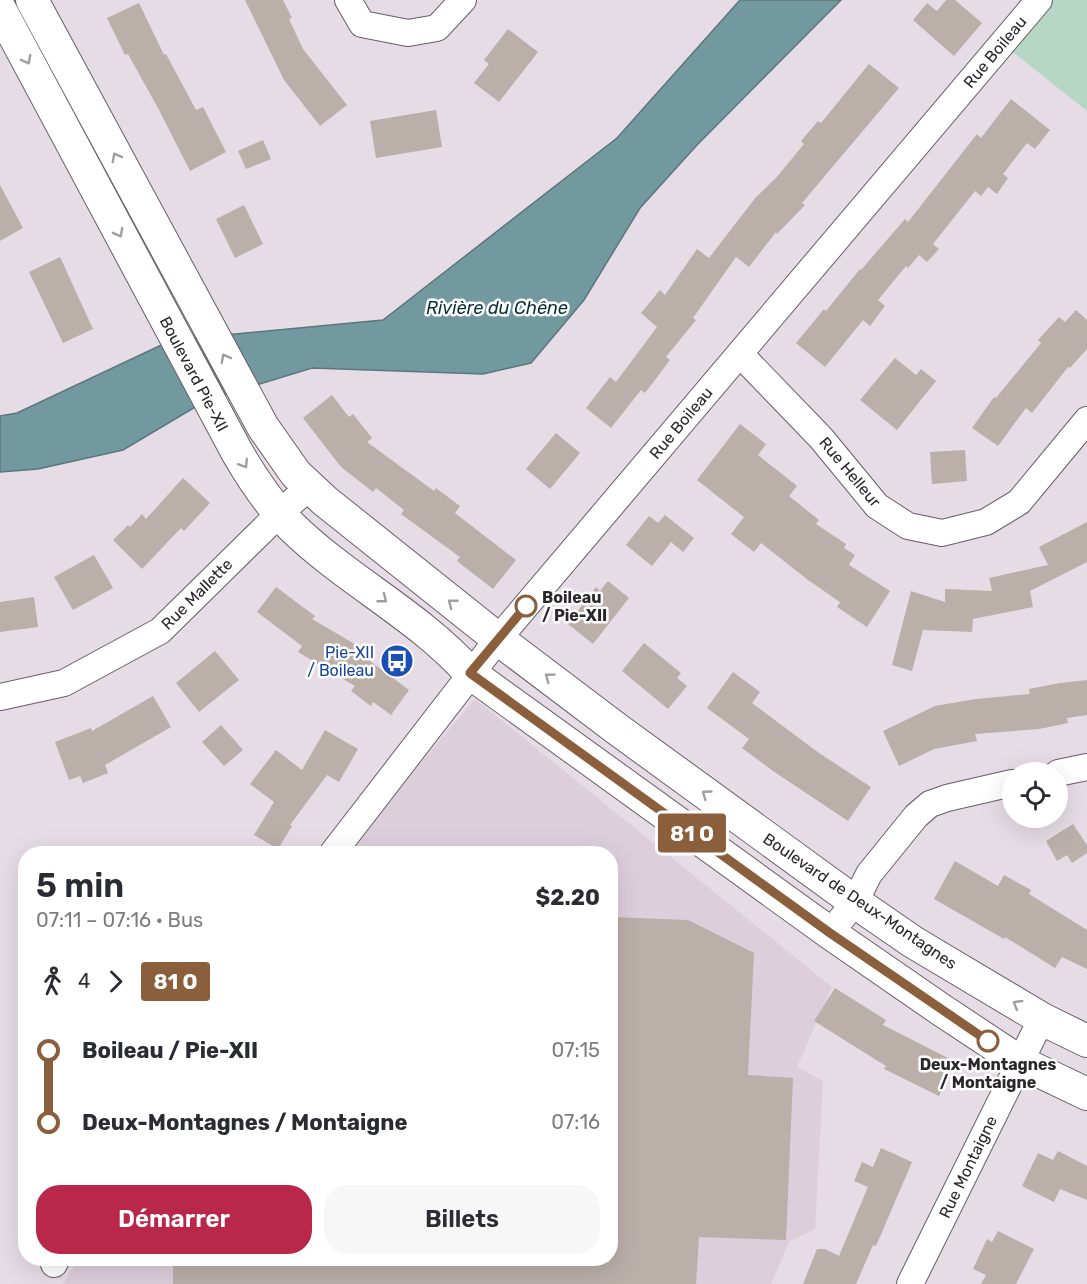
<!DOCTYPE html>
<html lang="fr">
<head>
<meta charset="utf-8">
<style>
	:root { --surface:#fff; --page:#f7f7f7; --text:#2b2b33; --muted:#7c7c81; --accent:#b92849 }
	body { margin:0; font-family:Rubik,sans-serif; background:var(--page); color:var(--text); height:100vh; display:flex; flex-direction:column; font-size:22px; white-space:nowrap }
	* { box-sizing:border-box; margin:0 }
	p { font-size:20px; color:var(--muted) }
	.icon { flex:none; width:33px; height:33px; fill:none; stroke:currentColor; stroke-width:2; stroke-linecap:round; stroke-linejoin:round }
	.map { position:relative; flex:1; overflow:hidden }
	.panel { position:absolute; left:18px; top:846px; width:600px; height:420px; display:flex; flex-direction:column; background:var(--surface); border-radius:24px; box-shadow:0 6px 24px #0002 }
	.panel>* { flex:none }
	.badge { padding:0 12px; border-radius:4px; font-size:21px; line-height:39px }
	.fabs { position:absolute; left:1002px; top:762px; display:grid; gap:12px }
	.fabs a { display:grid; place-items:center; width:66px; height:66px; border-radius:50%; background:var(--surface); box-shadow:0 6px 24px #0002; font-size:30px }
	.map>.badge { position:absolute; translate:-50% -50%; box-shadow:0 0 0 3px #fff }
	.legs { display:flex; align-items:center; gap:9px; height:66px; padding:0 18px; font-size:20px }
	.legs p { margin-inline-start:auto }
	.summary { display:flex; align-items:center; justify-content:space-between; height:102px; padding:0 18px }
	h1 { font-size:33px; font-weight:600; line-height:45px }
	.button { display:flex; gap:12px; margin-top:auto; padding:12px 18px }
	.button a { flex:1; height:69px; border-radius:24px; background:var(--accent); color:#fff; font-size:24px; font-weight:600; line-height:69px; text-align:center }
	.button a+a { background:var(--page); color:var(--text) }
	ul { padding:0 18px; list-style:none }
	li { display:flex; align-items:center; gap:21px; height:72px; font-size:22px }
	li i { display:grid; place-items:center; width:9px; height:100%; margin:0 8px; background:currentColor }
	li i::after { content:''; width:15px; height:15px; margin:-8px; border:4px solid; border-radius:50%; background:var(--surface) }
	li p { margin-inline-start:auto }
	li:first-child i { background:linear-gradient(#0000 50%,currentColor 0) }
	li:last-child i { background:linear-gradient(currentColor 50%,#0000 0) }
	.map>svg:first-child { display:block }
</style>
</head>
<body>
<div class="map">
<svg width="1087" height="1284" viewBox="0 0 1087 1284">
	<rect width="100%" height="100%" fill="#e6dce5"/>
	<!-- built -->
	<path fill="#ddcedb" d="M475,699l357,288 -35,80 26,14 -8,148 -26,13 -18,42h-708l16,-26h531v-404l-261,-1 25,-35z"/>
	<!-- green -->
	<path fill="#b6d6c6" d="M1035,0h52v111l-88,-70z"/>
	<!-- water -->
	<path fill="#71999f" stroke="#5c777c" stroke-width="1.5" d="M740,0h101l-144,145 -57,63 -56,92 -53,63 -48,11 -171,-6 -105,32 -84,50 -85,19 -38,3v-56l17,-3 155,-73 211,-20 234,-182z"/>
	<!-- building -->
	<g fill="#baafa9">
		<path d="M245,0h38l9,18 -3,1 14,30 44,56 -27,21 -36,-46z"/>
		<path d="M946,0h9l27,23 -28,33 -41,-36 14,-17 10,8z"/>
		<path d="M139,3l25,52 2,-1 30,56 7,-3 23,45 -36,19 -32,-63 -30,-54 -3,1 -18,-37z"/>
		<path d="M508,29l30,23 -39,50 -25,-19 15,-19 -5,-4z"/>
		<path d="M869,64l30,24 -97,115 3,2 -28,29 -1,-2 -27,35 -13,-10 -43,61 3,2 -30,37 4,3 -25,33 -4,-3 -30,38 -25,-20 24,-31 6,5 41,-55 -16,-14 19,-23 5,5 32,-46 12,9 47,-61 20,-19 28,-34 -3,-3 17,-20 3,2z"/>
		<path d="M1011,99l39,31 -15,19 -8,-6 -24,31 5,4 -11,16 -9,-7 -7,9 -6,-5 -42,53 6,5 -12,13 -8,-7 -11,13 -2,-2 -28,34 7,6 -15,20 -7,-6 -38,47 -29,-24 28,-34 2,2 34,-42 1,1 44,-51 3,3 69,-88 4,4z"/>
		<path d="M436,110l6,37 -66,11 -6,-37z"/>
		<path d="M263,140l8,19 -25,10 -8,-18z"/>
		<path d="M0,185l23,43 -23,13z"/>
		<path d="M244,205l19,39 -28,14 -19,-39z"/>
		<path d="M60,257l33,72 -30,14 -34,-71z"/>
		<path d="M1076,310l11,10v29l-17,19 -2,-1 -36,46 -6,-5 -28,38 -26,-18 22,-31 2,1 45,-55 -3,-3 21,-23 6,5z"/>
		<path d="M895,358l21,17 5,-6 15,12 -39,49 -37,-30z"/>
		<path d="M332,395l17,22 4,-3 19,24 -5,4 67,49 2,-3 24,18 -5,7 61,47 -23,29 -36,-28 3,-4 -59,-43 3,-4 -28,-22 -3,4 -32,-25 -38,-49z"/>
		<path d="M740,424l26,20 -8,11 39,31 -8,10 30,24 -3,4 30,20 -2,4 11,7 -6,10 41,26 -23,36 -30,-20 3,-5 -32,-22 -47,-37 -7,9 -23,-18 13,-17 -47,-37z"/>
		<path d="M556,433l24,20 -30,36 -24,-20z"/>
		<path d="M965,450l2,31 -35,3 -2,-32z"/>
		<path d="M183,478l27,25 -26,28 -3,-3 -39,41 -29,-29 15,-15 2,2 12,-13 4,5z"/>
		<path d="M665,515l29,23 -11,14 -12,-10 -19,24 -26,-21 23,-29 9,7z"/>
		<path d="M1087,522v40l-57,29 3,16 -60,12 -1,13 -49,-2 -11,41 -20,-6 19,-74 34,11v-13l47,2 -3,-13 59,-13 -9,-18z"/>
		<path d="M94,555l19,33 -40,22 -19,-33z"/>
		<path d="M608,581l21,17 -36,46 -25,-20 28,-37 4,4z"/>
		<path d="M276,587l39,29 -3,3 46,27 -3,4 54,40 -18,25 -18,-13 -2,4 -20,-15 4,-5 -57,-34 4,-6 -45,-34z"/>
		<path d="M34,597l4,30 -38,5v-30z"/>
		<path d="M644,643l37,30 -4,5 10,8 -19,23 -46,-38z"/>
		<path d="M215,651l24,29 -40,32 -23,-29z"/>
		<path d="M733,672l27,20 -8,11 67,50 52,34 -23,34 -75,-50 -31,-23 7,-9 -42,-31z"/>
		<path d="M1087,680v35l-20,3 1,5 -29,6 -64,5 2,7 -43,8 -35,17 -16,-35 52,-25 41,-7 54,-5 -1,-5 31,-6z"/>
		<path d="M153,696l18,31 -66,38 3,8 -25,10 -3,-7 -11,4 -14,-38 36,-14 1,3z"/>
		<path d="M221,725l22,25 -19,16 -22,-24z"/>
		<path d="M325,730l33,19 -19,33 -12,-7 -37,50 2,1 -14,23 -24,-14 20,-33 -24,-18 26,-34 26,20z"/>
		<path d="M1073,824l14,21v8l-15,10 -5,-8 -10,6 -11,-20z"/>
		<path d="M955,861l43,25 6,-11 27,15 -2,4 58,36v39l-25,-12 -7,11 -50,-31 -1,2 -70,-40z"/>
		<path d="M610,917l78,3 66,33 -6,122 45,3 -7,162 -87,-3 -3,47h-523v-26h309l128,4z"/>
		<path d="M835,988l51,32 -3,5 73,37 -17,34 -55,-27 2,-3 -72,-45z"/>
		<path d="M881,1148l31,14 -36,84 -3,-1 -17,39h-53l14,-35h8l14,7 29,-69 -14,-6 8,-19 11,5z"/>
		<path d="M1058,1151l29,15v34l-27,-11 -6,13 -32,-16 16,-33 15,7z"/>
		<path d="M998,1231l36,18 -18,35h-35l5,-9 -13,-6 14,-30 5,3z"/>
	</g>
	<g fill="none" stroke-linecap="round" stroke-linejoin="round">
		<defs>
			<g id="minor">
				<path d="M348,0l14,24 46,9 29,-5 26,-28"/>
				<path d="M740,354l81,84 56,68 31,20 34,7 44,-11 33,-20 68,-82"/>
				<path d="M0,697l64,-14 96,-52 119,-117 30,-27"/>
				<path d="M1058,773l29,-6"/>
				<path d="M332,854l166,-215 541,-639"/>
				<path d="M830,933l25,-31 14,-28 47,-58 14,-12 17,-6 65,-15"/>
				<path d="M54,1264l3,-6"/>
				<path d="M910,1284l124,-250 10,-14"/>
			</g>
			<g id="tertiary">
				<path d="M32,0l231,427 33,47 29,27 173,138 119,90 238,173 58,40 131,78 43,21"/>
				<path d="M0,9l237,443c15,26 32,52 54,74 55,54 127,89 179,147l360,260 110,76 80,53 67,32"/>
			</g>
		</defs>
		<!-- minor casing -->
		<use href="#minor" stroke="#665e66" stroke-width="28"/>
		<!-- tertiary casing -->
		<use href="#tertiary" stroke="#665e66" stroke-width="34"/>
		<!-- minor -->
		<use href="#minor" stroke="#fff" stroke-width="26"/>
		<!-- tertiary -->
		<use href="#tertiary" stroke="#fff" stroke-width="32"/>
	</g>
	<!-- one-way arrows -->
	<defs><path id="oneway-chevron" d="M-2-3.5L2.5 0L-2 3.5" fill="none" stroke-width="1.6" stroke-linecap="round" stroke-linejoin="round" transform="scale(1.5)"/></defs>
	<g stroke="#a09ea0">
		<use href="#oneway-chevron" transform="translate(27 60) rotate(62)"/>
		<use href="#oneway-chevron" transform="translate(116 157) rotate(-118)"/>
		<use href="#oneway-chevron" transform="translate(119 233) rotate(62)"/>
		<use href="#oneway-chevron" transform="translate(225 358) rotate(-118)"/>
		<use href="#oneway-chevron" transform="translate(244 464) rotate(58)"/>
		<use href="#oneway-chevron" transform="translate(383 599) rotate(38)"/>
		<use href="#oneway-chevron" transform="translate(452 603) rotate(-142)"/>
		<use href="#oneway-chevron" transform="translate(549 677) rotate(-143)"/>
		<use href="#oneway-chevron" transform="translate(706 794) rotate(-144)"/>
		<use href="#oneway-chevron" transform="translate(1017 1004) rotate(-149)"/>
	</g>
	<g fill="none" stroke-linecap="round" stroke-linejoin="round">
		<defs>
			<path id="line-1" d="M526,606l-56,67 360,260 158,108"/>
		</defs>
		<!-- line-1 casing -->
		<use href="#line-1" stroke="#fff" stroke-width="14"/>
		<!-- line-1 -->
		<use href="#line-1" stroke="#8b5e3c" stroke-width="9"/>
	</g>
	<!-- icons -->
	<defs>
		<symbol id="bus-disc" viewBox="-11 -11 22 22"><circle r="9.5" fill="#1a4fb4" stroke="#fff"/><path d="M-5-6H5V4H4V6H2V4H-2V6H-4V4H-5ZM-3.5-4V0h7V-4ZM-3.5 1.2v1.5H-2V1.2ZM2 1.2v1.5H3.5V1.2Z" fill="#fff"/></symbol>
	</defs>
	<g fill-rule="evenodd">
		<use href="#bus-disc" x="378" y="642" width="38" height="38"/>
	</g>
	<!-- markers -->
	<g fill="#fff" stroke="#8b5e3c" stroke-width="3">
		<circle cx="526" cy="606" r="10"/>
		<circle cx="988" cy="1041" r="10"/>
	</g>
	<g text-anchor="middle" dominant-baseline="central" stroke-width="5" stroke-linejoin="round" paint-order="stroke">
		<!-- street labels -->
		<g font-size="16" fill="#2b272b" stroke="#fff">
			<text transform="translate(995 52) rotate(-50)">Rue Boileau</text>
			<text transform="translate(194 374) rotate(62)">Boulevard Pie-XII</text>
			<text transform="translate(681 423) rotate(-50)">Rue Boileau</text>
			<text transform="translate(850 472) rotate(50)">Rue Helleur</text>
			<text transform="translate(197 594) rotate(-45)">Rue Mallette</text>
			<text transform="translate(860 901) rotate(34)">Boulevard de Deux-Montagnes</text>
			<text transform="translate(968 1167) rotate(-64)">Rue Montaigne</text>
		</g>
		<!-- stop labels -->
		<g font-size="16" font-weight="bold" fill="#2b272b" stroke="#fff" text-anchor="start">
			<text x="542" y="597">Boileau<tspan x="542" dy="18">/ Pie-XII</tspan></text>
			<text x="988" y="1064" text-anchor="middle">Deux-Montagnes<tspan x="988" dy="18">/ Montaigne</tspan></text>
		</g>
		<!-- transit labels -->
		<g font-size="16" fill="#164399" stroke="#fff" text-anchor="end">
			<text x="374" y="652">Pie-XII<tspan x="374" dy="18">/ Boileau</tspan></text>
		</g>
		<!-- water labels -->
		<g font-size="18" font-style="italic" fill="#073136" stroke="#fff">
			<text x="497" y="308">Rivière du Chêne</text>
		</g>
	</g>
</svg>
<div class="fabs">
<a><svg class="icon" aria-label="locate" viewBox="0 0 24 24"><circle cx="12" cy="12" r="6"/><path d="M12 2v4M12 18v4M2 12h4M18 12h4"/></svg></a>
</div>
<b class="badge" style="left:692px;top:833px;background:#8b5e3c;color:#fff">81 O</b>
<section class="panel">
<div class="summary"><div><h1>5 min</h1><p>07:11 – 07:16 · Bus</p></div><b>$2.20</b></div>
<div class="legs"><svg class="icon" aria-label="walk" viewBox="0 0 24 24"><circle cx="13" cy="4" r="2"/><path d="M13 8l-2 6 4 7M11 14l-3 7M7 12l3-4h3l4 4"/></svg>4<svg class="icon" aria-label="forward" viewBox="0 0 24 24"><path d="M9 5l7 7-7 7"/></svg><b class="badge" style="background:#8b5e3c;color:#fff">81 O</b></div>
<ul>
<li><i style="color:#8b5e3c"></i><b>Boileau / Pie-XII</b><p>07:15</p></li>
<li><i style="color:#8b5e3c"></i><b>Deux-Montagnes / Montaigne</b><p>07:16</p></li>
</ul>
<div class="button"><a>Démarrer</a><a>Billets</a></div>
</section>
</div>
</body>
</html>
